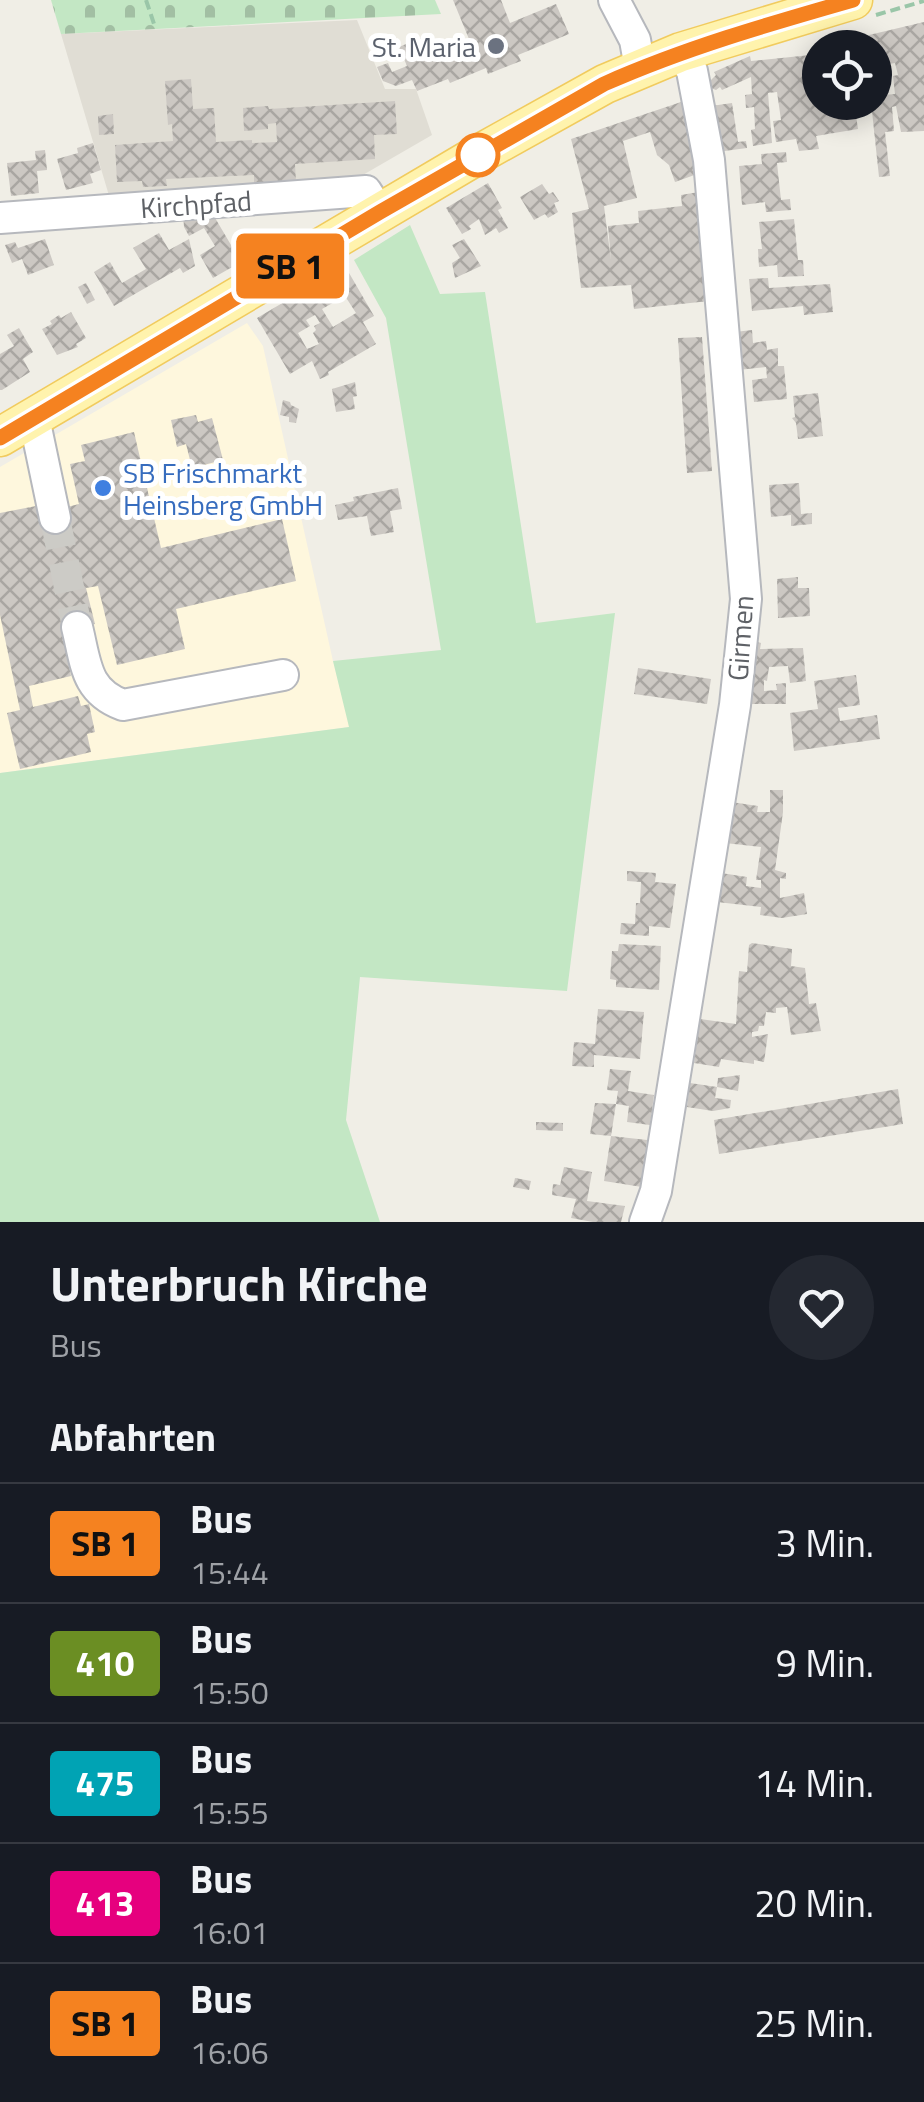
<!DOCTYPE html>
<html lang="de">
<head>
<meta charset="utf-8">
<style>
	:root { --surface:#171b24; --page:#242831; --text:#f1f3f6; --muted:#9ea1a6; --line:#363941 }
	body { margin:0; font-family:"Titillium Web",sans-serif; background:var(--page); color:var(--text); height:100vh; display:flex; flex-direction:column; font-size:38px; white-space:nowrap }
	* { box-sizing:border-box; margin:0 }
	p { font-size:32px; color:var(--muted) }
	.icon { flex:none; width:55px; height:55px; fill:none; stroke:currentColor; stroke-width:2; stroke-linecap:round; stroke-linejoin:round }
	.map { position:relative; height:1222px; overflow:hidden }
	.sheet { display:flex; flex-direction:column; background:var(--surface); flex:1 }
	.sheet>* { flex:none }
	.badge { padding:0 20px; border-radius:8px; font-size:35px; line-height:65px }
	.fabs { position:absolute; left:802px; top:30px; display:grid; gap:20px }
	.fabs a { display:grid; place-items:center; width:90px; height:90px; border-radius:50%; background:var(--surface); box-shadow:0 5px 25px #0003; font-size:50px }
	.map>.badge { position:absolute; translate:-50% -50%; box-shadow:0 0 0 5px #fff }
	h2 { padding:0 50px; font-size:38px; line-height:90px }
	.round { display:grid; place-items:center; flex:none; width:105px; height:105px; border-radius:52px; background:var(--page) }
	.summary { display:flex; align-items:center; justify-content:space-between; height:170px; padding:0 50px }
	h1 { font-size:48px; font-weight:700; line-height:75px }
	ul { padding:0; list-style:none }
	li { display:flex; align-items:center; gap:30px; height:120px; padding:0 50px; border-top:2px solid var(--line) }
	li div { flex:1 }
	li b { display:block; font-size:38px }
	li em { font-style:normal }
	li .badge { min-width:110px; font-weight:700; text-align:center }
	.map>svg:first-child { display:block }
</style>
</head>
<body>
<div class="map">
<svg width="924" height="1222" viewBox="0 0 924 1222">
	<defs>
		<pattern id="cemetery-stones" width="16" height="16" patternUnits="userSpaceOnUse" patternTransform="scale(2.5)"><rect width="16" height="16" fill="#c3e7c4"/><path d="M2 7V4a2 2 0 0 1 4 0v3zM10 15v-3a2 2 0 0 1 4 0v3z" fill="#a2bfa3"/></pattern>
		<pattern id="building-cross-hatch" width="8" height="8" patternUnits="userSpaceOnUse" patternTransform="scale(2.5)"><rect width="8" height="8" fill="#ccc8c3"/><path d="M0 0l8 8M0 8l8-8" fill="none" stroke="#a9a6a2"/></pattern>
	</defs>
	<rect width="100%" height="100%" fill="#f0eee6"/>
	<!-- commercial -->
	<path fill="#fef7dd" d="M247,323l16,23 70,315 17,66 -350,46v-306z"/>
	<!-- education -->
	<path fill="#e0ddd4" d="M357,20l28,69h31l16,46 -83,48 -239,16 -49,-165z"/>
	<!-- green -->
	<path fill="#c3e7c4" d="M410,225l30,69 45,-2 51,331 79,-10 -48,378 -207,-14 -14,143 34,102h-380v-449l349,-46 -16,-66 108,-11 -55,-332 -32,-58z"/>
	<!-- cemetery -->
	<path fill="url(#cemetery-stones)" d="M51,0h384l6,14 -380,20z"/>
	<!-- building -->
	<g fill="url(#building-cross-hatch)" fill-rule="evenodd">
		<path d="M453,0h48l9,23 46,-19 13,30 -51,21 3,6 -33,13 -2,-6 -36,15 -2,-4 -31,12 -5,-11 -16,6 -13,-5 -6,-14 11,-4 4,9 15,-6 -8,-19 31,-13 8,19 31,-14z"/>
		<path d="M924,22v109l-23,1 -5,-26 -4,1 2,24 -9,1 5,44 -11,1 -8,-75h4v-23l7,-1 2,17 11,-1 -2,-18 5,-1 -3,-12 -6,1 2,8 -16,4v-28h-3l-3,-13z"/>
		<path d="M820,54v48h6v10l29,-3 3,20 -42,7 3,13 -20,2 -3,-12 -20,3 -3,-21 8,-1 -4,-28 -9,1 4,50 -19,3 -2,-16 4,-1 -1,-22 -8,1 -1,-13 7,-1 -1,-17 -29,13 -2,-3 -4,3 -8,-3v-4l8,-8 -2,-3 36,-16 1,5z"/>
		<path d="M191,79l2,30 21,-1 2,34 36,-2v3l25,-1 -1,-19 -8,1v5l-24,2 -1,-23 25,-2 1,3 126,-8 2,33 -23,1 1,24 -80,5 1,18 -42,2v-9l-88,4 1,7 -24,1 -1,-6 -25,1 -2,-37 58,-4 -1,-17 -4,1 -3,-44z"/>
		<path d="M684,101l16,72 -25,9 -6,-17 -12,-10 -7,-23 -27,9 14,57 -33,8 7,54 -3,-34 31,-3 -1,-12 44,-5 -1,-11 18,-3 10,109 -75,8 -3,-24 -50,3 -9,-75 17,-4 -18,-70z"/>
		<path d="M732,103l6,39 8,-1 1,7 -30,4 -6,-46z"/>
		<path d="M113,114l1,20 -15,1 -1,-19z"/>
		<path d="M93,143l8,27 -11,4 3,9 -27,7 -9,-31 21,-6 -1,-5z"/>
		<path d="M45,150l2,20 -10,1 2,22 -28,3 -4,-33 29,-3 -1,-9z"/>
		<path d="M786,152l1,10 -10,1 4,37 9,-1 1,11 -25,2 -1,-10 -23,3 -3,-39 23,-2 -1,-10z"/>
		<path d="M488,183l14,25 -4,2 10,18 -9,5 -3,-5 -11,7 -6,-16 -10,7 2,3 -9,5 -16,-26z"/>
		<path d="M542,184l7,10 4,-2 6,9 -5,2 4,9 -10,6 -3,-4 -11,6 -14,-23z"/>
		<path d="M211,211l30,51 -28,16 -13,-23 15,-9 -11,-18 -15,8 -5,-9 -1,-14z"/>
		<path d="M794,219l4,41h5l1,16 -26,1 -1,-12 -18,2 -1,-18h4l-3,-27z"/>
		<path d="M159,233l10,17 20,-11 6,27 -12,7 -3,-5 -66,38 -20,-34 16,-10 12,21 24,-14 -13,-21z"/>
		<path d="M45,239l9,26 -26,10 -6,-16 -10,4 -7,-18 10,-3 3,6z"/>
		<path d="M464,239l17,27 -26,12 -3,-15 8,-5 -8,-13z"/>
		<path d="M345,266l29,50 -11,6 13,22 -48,28 1,3 -9,4 -8,-18 -22,13 -33,-56zM345,296l11,17 -23,14 -11,-18zM315,315l5,8 -6,3 2,4 -3,3 6,11 -12,5 -9,-16 12,-7 -4,-6z"/>
		<path d="M768,278l1,10 61,-4 3,28 -29,3 -1,-9 -51,5 -3,-32z"/>
		<path d="M86,283l9,17 -8,4 -9,-17z"/>
		<path d="M71,312l15,26 -10,6 2,3 -21,8 -15,-26 10,-5 -2,-3 9,-6 2,3z"/>
		<path d="M19,328l14,24 -10,7 7,13 -28,18h-2v-36l14,-8 -7,-11z"/>
		<path d="M752,330l1,13 13,-2 1,9 11,-2v18h6l3,33 -33,3 -2,-22 15,-2 -1,-11 -28,3 -3,-38z"/>
		<path d="M702,337l10,134 -25,2 -9,-135z"/>
		<path d="M355,382l2,14 -4,1 2,12 -19,3 -4,-23z"/>
		<path d="M818,393l5,43 -25,3 -2,-16 -4,-5 3,-1 -2,-21z"/>
		<path d="M283,400l7,2 1,3 8,4 -3,14 -7,-1v-5l-9,-2z"/>
		<path d="M196,415l2,7 14,-4 11,42 -31,8 -6,-24 -9,3 -6,-27z"/>
		<path d="M134,432l27,116 121,-29 14,62 -120,28 9,40 -68,16 -19,-79 -12,2 9,36 -33,6 9,46 -42,10 4,21 45,-11 3,10 8,-2 6,28 -8,2 4,18 -71,17 -13,-56 13,-3 -20,-95v-102l36,-7 3,15 30,-6 -2,-8 12,-3 -9,-40 15,-3 -4,-16z"/>
		<path d="M799,483l2,31 11,-1v11l-21,2v-11l-20,2 -2,-32z"/>
		<path d="M398,488l4,21 -12,2 4,21 -23,4 -4,-20 -29,4 -3,-15 19,-4 -1,-4z"/>
		<path d="M798,577v11h11l1,28 -32,2 -1,-39z"/>
		<path d="M753,641l8,2 -1,6 43,-1 3,33 -16,2 -2,-17 -19,1 -2,14 -3,-1v11l13,-1 -1,-6 10,-1v21h-43z"/>
		<path d="M638,668l73,11 -4,25 -73,-10z"/>
		<path d="M856,675l4,30 -22,3 2,13 37,-6 3,24 -86,12 -4,-38 28,-4 -4,-28z"/>
		<path d="M770,790h13v22l-8,58 11,3v6l-6,-1v20l24,-5 3,21 -25,4 -22,-3 1,-8 -44,-5 4,-29 26,4 -1,9 15,2v-8h-5l5,-33 -36,-4 6,-41 27,4 -1,6h13z"/>
		<path d="M627,871l29,2 -1,9 21,2 -6,44 -21,-2v10l-29,-2 1,-11 14,1 1,-21h4l1,-21 -14,-1z"/>
		<path d="M752,943l40,6 -1,17 14,2 4,36 7,-1 5,28 -30,4 -4,-28 -11,1v5l-10,-1 -2,14h-5l-1,5 -6,1v5l16,-3 -4,28 -10,-2v4l-33,-5 -2,8 -25,-4 6,-44 36,5 3,-53 8,1 2,-27z"/>
		<path d="M619,944l42,2 -2,44 -43,-3v-7l-6,-1 2,-28h6z"/>
		<path d="M598,1009l46,3 -4,47 -46,-4v12l-22,-1 2,-24 21,2z"/>
		<path d="M610,1069l21,2 -3,20 26,4 -4,30 -23,-3 2,-16 -13,-2 -5,32 36,4 -5,47 -38,-6 7,-45 -21,-2 5,-31 21,1 2,-13 -11,-1z"/>
		<path d="M740,1075l-2,16 -21,-4 -2,11 16,2 -1,8 -17,3 -26,-4 3,-24 27,4 1,-9z"/>
		<path d="M898,1089l5,35 -184,30 -5,-34z"/>
		<path d="M536,1122l27,1v8l-27,-1z"/>
		<path d="M564,1167l28,5 -5,29 38,5 -4,16h-28l-22,-4 5,-19 -24,-4 1,-11 7,1z"/>
		<path d="M515,1178l16,3 -2,9 -16,-3z"/>
	</g>
	<g fill="none" stroke-linecap="round" stroke-linejoin="round">
		<!-- minor-tunnel -->
		<path stroke="#cccbc6" stroke-width="30" stroke-dasharray="30 15" stroke-linecap="butt" d="M55,518l22,109"/>
		<defs>
			<g id="minor">
				<path d="M614,0l21,40 5,28"/>
				<path d="M0,218l366,-27 14,22"/>
				<path d="M34,418l21,100"/>
				<path d="M77,627c9,36 8,64 46,78l160,-30"/>
				<path d="M645,1222l11,-31 79,-486 11,-106 -37,-439 -17,-89 -11,-19"/>
			</g>
			<path id="major" d="M0,437l481,-284 124,-69 76,-32 172,-52"/>
		</defs>
		<!-- minor casing -->
		<use href="#minor" stroke="#b6b8bd" stroke-width="34"/>
		<!-- major casing -->
		<use href="#major" stroke="#f1cb5e" stroke-width="41"/>
		<!-- path -->
		<g stroke="#9ac6a8" stroke-width="4" stroke-dasharray="10 5" stroke-linecap="butt">
			<path d="M146,0l8,24"/>
			<path d="M876,15l48,-14"/>
		</g>
		<!-- minor -->
		<use href="#minor" stroke="#fff" stroke-width="30"/>
		<!-- major -->
		<use href="#major" stroke="#fff3ad" stroke-width="38"/>
	</g>
	<g fill="none" stroke-linecap="round" stroke-linejoin="round">
		<defs>
			<path id="line" d="M0,438l380,-226 224,-128c81,-36 165,-60 249,-84"/>
		</defs>
		<!-- line casing -->
		<use href="#line" stroke="#fff" stroke-width="22"/>
		<!-- line -->
		<use href="#line" stroke="#f58220" stroke-width="15"/>
	</g>
	<!-- markers -->
	<circle fill="#6b7280" stroke="#fff" stroke-width="4" cx="496" cy="46" r="10"/>
	<circle fill="#fff" stroke="#f58220" stroke-width="5" cx="478" cy="155" r="20"/>
	<circle fill="#3f7fe0" stroke="#fff" stroke-width="4" cx="103" cy="488" r="10"/>
	<g text-anchor="middle" dominant-baseline="central" stroke-width="10" stroke-linejoin="round" paint-order="stroke">
		<!-- worship labels -->
		<g font-size="28" fill="#5b616d" stroke="#fff" text-anchor="end">
			<text x="476" y="46">St. Maria</text>
		</g>
		<!-- street labels -->
		<g font-size="28" fill="#5e6166" stroke="#fff">
			<text transform="translate(196 204) rotate(-4)">Kirchpfad</text>
			<text transform="translate(740 638) rotate(-86)">Girmen</text>
		</g>
		<!-- shop labels -->
		<g font-size="28" fill="#366cbe" stroke="#fff" text-anchor="start">
			<text x="123" y="472">SB Frischmarkt<tspan x="123" dy="32">Heinsberg GmbH</tspan></text>
		</g>
	</g>
</svg>
<div class="fabs">
<a><svg class="icon" aria-label="locate" viewBox="0 0 24 24"><circle cx="12" cy="12" r="6"/><path d="M12 2v4M12 18v4M2 12h4M18 12h4"/></svg></a>
</div>
<b class="badge" style="left:290px;top:266px;background:#f58220;color:#111">SB 1</b>
</div>
<section class="sheet">
<div class="summary"><div><h1>Unterbruch Kirche</h1><p>Bus</p></div><a class="round"><svg class="icon" aria-label="heart" viewBox="0 0 24 24"><path d="M12 20l-8-8c-3-5 5-10 8-4 3-6 11-1 8 4z"/></svg></a></div>
<h2>Abfahrten</h2>
<ul>
<li><span class="badge" style="background:#f58220;color:#111">SB 1</span><div><b>Bus</b><p>15:44</p></div><em>3 Min.</em></li>
<li><span class="badge" style="background:#6b8e23;color:#fff">410</span><div><b>Bus</b><p>15:50</p></div><em>9 Min.</em></li>
<li><span class="badge" style="background:#00a3b4;color:#fff">475</span><div><b>Bus</b><p>15:55</p></div><em>14 Min.</em></li>
<li><span class="badge" style="background:#e6007e;color:#fff">413</span><div><b>Bus</b><p>16:01</p></div><em>20 Min.</em></li>
<li><span class="badge" style="background:#f58220;color:#111">SB 1</span><div><b>Bus</b><p>16:06</p></div><em>25 Min.</em></li>
</ul>
</section>
</body>
</html>
